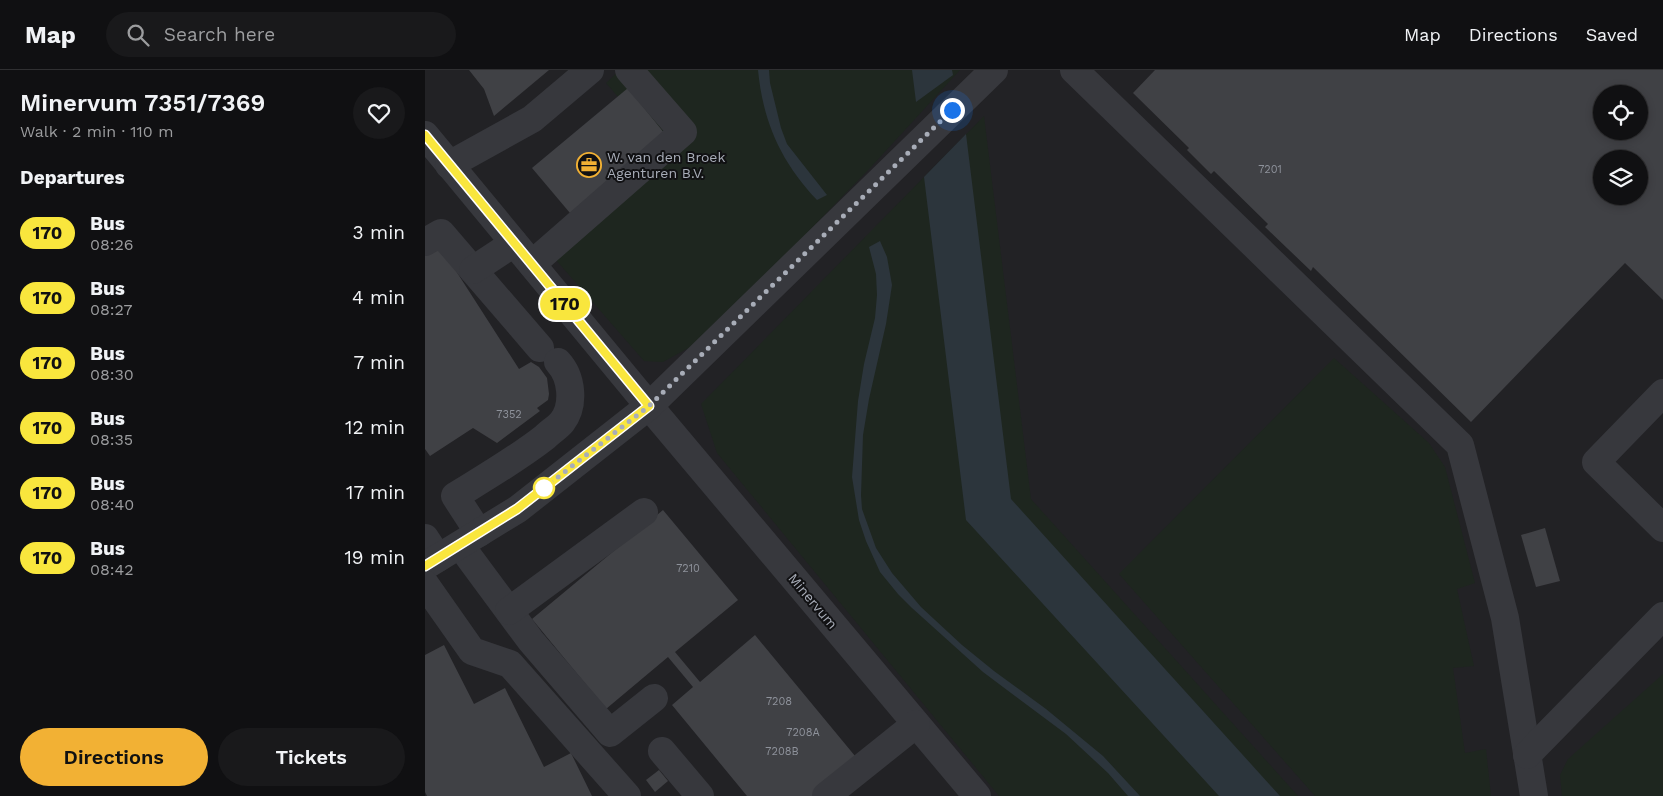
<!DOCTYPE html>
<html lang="en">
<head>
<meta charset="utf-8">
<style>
	:root { --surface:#101012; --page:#19191b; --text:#f1f3f6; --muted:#9c9d9f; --line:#303032; --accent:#f2b134 }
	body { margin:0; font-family:"Work Sans",sans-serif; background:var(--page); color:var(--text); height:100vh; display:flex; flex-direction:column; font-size:19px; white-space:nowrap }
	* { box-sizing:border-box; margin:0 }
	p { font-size:16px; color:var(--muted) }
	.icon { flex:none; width:28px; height:28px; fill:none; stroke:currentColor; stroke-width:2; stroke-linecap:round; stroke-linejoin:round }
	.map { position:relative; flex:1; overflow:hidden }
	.drawer { display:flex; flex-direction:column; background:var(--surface); width:425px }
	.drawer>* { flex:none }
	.badge { padding:0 10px; border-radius:16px; font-size:18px; line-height:32px }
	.fabs { position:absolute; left:1168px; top:15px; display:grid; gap:10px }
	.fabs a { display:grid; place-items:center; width:55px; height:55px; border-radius:50%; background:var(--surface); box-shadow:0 2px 8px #0003,0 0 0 1px var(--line); font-size:25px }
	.you { position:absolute; width:25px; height:25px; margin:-12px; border:4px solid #fff; border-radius:50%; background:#1a73e8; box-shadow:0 0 0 8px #1a73e833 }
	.map>.badge { position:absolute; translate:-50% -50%; box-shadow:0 0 0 2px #fff }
	h2 { padding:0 20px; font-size:19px; line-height:45px }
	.round { display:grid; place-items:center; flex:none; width:52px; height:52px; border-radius:26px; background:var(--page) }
	.head { display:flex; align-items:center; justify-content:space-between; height:85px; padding:0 20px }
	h1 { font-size:24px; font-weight:600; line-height:38px }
	.cta { display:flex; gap:10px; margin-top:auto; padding:10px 20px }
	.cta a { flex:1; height:58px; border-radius:30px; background:var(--accent); color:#111; font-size:20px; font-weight:600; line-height:58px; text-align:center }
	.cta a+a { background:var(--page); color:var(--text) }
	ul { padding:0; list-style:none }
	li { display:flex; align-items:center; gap:15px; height:65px; padding:0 20px }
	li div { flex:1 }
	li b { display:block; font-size:19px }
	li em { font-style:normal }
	li .badge { min-width:55px; font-weight:700; text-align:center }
	header { display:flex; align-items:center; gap:30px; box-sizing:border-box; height:70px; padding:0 25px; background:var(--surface); border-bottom:1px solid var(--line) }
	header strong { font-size:24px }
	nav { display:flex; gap:28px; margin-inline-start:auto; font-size:18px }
	.search { width:350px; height:45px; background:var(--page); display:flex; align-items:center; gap:12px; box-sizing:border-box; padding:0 18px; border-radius:28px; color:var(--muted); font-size:19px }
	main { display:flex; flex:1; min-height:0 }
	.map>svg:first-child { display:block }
</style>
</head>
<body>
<header>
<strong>Map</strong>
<div class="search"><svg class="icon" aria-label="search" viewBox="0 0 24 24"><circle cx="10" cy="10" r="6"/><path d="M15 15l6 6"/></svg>Search here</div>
<nav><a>Map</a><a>Directions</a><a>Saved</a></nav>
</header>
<main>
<section class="drawer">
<div class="head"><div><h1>Minervum 7351/7369</h1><p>Walk · 2 min · 110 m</p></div><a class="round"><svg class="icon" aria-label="heart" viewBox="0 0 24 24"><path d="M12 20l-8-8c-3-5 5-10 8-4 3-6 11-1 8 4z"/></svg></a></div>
<h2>Departures</h2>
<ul>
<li><span class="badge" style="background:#f9e63d;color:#111">170</span><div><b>Bus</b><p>08:26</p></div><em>3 min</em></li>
<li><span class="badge" style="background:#f9e63d;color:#111">170</span><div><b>Bus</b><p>08:27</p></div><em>4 min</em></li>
<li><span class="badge" style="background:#f9e63d;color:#111">170</span><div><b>Bus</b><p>08:30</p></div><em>7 min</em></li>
<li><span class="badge" style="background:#f9e63d;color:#111">170</span><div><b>Bus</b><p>08:35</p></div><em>12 min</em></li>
<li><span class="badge" style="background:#f9e63d;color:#111">170</span><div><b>Bus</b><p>08:40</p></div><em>17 min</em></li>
<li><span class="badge" style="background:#f9e63d;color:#111">170</span><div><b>Bus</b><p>08:42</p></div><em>19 min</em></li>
</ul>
<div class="cta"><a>Directions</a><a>Tickets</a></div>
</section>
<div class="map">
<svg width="1238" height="726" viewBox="0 0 1238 726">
	<rect width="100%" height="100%" fill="#161618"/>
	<!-- built -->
	<path fill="#222225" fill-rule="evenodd" d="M0,0h1238v726h-1238zM1176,24h38v37h-38zM1176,89h38v37h-38z"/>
	<!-- grass -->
	<g fill="#1e261f">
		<path d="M195,0h340l-89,97 -168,173 -40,22 -19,-1 -88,-101 116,-101 -66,-76z"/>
		<path d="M559,46l47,383 267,297h-299l-282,-343 -16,-49z"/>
		<path d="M909,288l95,85 16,24 30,116 -18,6 17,77 -21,2 12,85 21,-4 5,47h-176l-196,-222z"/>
		<path d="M1238,604v122h-101l-2,-21 8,-16z"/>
	</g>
	<!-- water -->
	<g fill="#2c353c">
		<path d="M333,0h11l1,13 11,45 6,16 40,51 -10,5c-36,-38 -54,-78 -59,-130z"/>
		<path d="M487,0h40l1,5 -37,27z"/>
		<path d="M541,64l45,365 269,297h-61l-253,-276 -42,-343z"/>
		<path d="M455,171l7,16 5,28 -6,39 -17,75 -6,36 -2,60 1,14 14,39 16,25 29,34 41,38 32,26 52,38 57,47 37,40h-12l-20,-23 -42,-39 -83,-62 -71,-64 -14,-14 -18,-22 -14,-31 -7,-21 -7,-43 6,-76 6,-37 11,-46 2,-23 -1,-21 -7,-27z"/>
	</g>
	<!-- building -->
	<g fill="#404145" fill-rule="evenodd">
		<path d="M44,0h80l-55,46 -10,-27z"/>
		<path d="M730,0h508v230l-38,-37 -154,159 -158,-155 -2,4 -46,-44 3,-3 -54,-53 -3,3 -24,-24 2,-2 -56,-55zM1176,24h38v37h-38zM1176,89h38v37h-38z"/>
		<path d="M203,18l37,46 -95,79 -38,-45z"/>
		<path d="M15,176l79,123 12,-7 8,5 8,11 2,16 -1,6 -11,8 3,3 -43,32 -24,-15 -43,28 -5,-7v-193z"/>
		<path d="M238,440l75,90 -63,52 25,30 55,-47 105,127 -42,34h-71l-75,-91 21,-18 -25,-30 -62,52 -74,-90z"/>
		<path d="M1120,458l15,53 -24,6 -15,-52z"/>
		<path d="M19,575l30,59 31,-16 39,79 27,-14 21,43h-165l-2,-4v-137z"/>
		<path d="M234,700l9,11 -13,11 -9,-12z"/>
	</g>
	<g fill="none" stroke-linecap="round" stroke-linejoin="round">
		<!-- minor -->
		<g stroke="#37383d" stroke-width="28">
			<path d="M649,0l386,375 45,173 29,178"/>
			<path d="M0,65l224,271 328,390"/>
			<path d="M24,95l83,-46 58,-49"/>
			<path d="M0,172l16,-9 99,115"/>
			<path d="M107,194l151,-132 -54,-62"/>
			<path d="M48,200l41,-27"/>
			<path d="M1238,323l-67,69 67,66"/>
			<path d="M54,463l-24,-37c31,-19 62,-37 90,-59 5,-5 13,-10 17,-15 13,-17 10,-45 -4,-60"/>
			<path d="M0,468l13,20"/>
			<path d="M35,475l71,96 79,92 44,-35"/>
			<path d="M0,496l93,-57 131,-103 345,-336"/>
			<path d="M0,514l47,67 38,13 117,132"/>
			<path d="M84,541l135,-99"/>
			<path d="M237,681l38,45"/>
			<path d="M1102,685l136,-139"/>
			<path d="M401,726l90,-72"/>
		</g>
	</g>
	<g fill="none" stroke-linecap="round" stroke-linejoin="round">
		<defs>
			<path id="line" d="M0,65l224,271 -132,103 -92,57"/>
		</defs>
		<!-- line casing -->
		<use href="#line" stroke="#fff" stroke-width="11"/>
		<!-- line -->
		<use href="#line" stroke="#f9e63d" stroke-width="8"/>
		<!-- walk -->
		<path stroke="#a8adb8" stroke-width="5" stroke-dasharray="0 9" d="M119,418l105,-82 303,-296"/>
	</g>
	<!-- icons -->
	<defs>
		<symbol id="office-ring" viewBox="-11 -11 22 22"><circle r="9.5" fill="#111113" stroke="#f2b134" stroke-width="1.5"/><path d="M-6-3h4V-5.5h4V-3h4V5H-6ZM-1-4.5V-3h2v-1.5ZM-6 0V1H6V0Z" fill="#f2b134"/></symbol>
	</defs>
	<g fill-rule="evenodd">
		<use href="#office-ring" x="150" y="81" width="28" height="28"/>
	</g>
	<!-- markers -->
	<circle fill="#fff" stroke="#f9e63d" stroke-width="2.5" cx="119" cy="418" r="10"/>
	<g text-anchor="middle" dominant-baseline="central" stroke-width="4" stroke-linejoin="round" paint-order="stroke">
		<!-- number labels -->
		<g font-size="11" fill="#8e929b">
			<text x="845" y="99">7201</text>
			<text x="84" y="344">7352</text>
			<text x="263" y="498">7210</text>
			<text x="354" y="631">7208</text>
			<text x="378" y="662">7208A</text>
			<text x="357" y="681">7208B</text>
		</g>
		<!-- poi labels -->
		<g font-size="14" fill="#a8adb8" stroke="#111113" text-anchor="start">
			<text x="182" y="87">W. van den Broek<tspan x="182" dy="16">Agenturen B.V.</tspan></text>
		</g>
		<!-- street labels -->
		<g font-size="14" fill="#a8adb8" stroke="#111113">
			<text transform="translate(388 531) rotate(50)">Minervum</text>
		</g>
	</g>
</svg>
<div class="fabs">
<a><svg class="icon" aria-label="locate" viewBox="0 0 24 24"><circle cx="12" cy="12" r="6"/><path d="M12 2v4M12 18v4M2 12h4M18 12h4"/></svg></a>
<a><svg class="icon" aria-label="layers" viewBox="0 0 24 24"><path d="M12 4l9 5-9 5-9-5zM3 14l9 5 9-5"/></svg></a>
</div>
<div class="you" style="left:527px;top:40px"></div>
<b class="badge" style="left:140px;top:234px;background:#f9e63d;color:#111">170</b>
</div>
</main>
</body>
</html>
